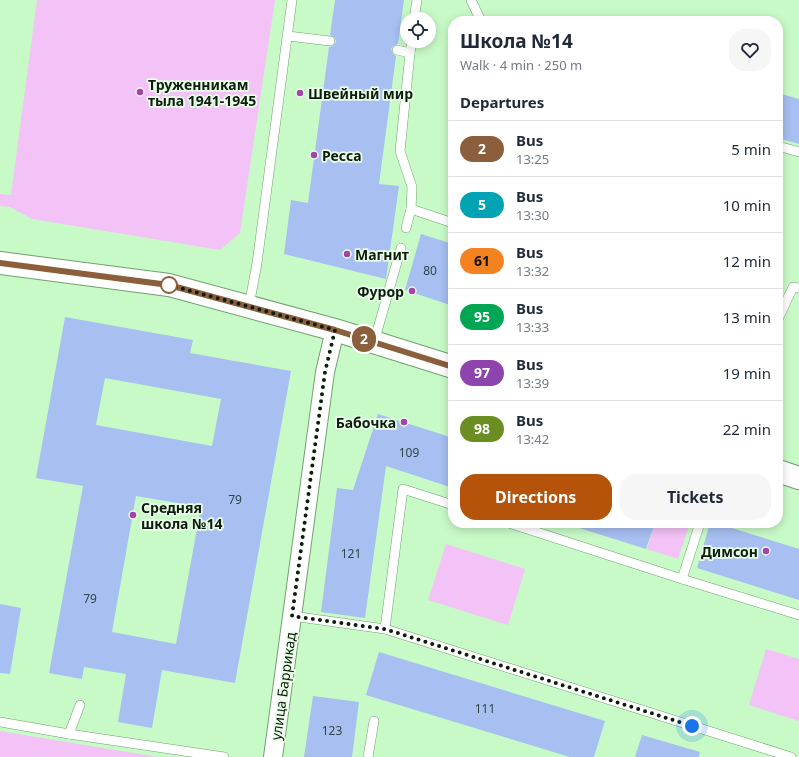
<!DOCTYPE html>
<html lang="en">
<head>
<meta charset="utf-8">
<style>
	:root { --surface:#fff; --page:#f6f6f7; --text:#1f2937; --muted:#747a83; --line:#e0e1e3; --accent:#b45309 }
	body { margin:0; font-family:"Noto Sans",sans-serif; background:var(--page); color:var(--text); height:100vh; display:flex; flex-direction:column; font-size:15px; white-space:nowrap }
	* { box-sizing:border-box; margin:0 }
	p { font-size:13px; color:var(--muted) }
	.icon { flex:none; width:22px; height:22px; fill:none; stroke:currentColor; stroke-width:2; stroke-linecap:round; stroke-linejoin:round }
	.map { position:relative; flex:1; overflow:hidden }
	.details { position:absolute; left:448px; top:16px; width:335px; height:512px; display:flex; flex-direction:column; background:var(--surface); border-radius:16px; box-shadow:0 2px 10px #0003 }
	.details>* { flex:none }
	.badge { padding:0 8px; border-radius:13px; font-size:14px; line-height:26px }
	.tools { position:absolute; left:400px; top:12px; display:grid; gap:8px }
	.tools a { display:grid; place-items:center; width:36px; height:36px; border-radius:50%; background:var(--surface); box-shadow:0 2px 10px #0003; font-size:20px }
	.you { position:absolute; width:20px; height:20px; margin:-10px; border:3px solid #fff; border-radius:50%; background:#1a73e8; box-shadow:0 0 0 6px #1a73e833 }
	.map>.badge { position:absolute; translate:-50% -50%; box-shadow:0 0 0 2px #fff }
	h2 { padding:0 12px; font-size:15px; line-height:36px }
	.round { display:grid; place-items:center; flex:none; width:42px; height:42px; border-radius:16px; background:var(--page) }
	.summary { display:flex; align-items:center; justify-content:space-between; height:68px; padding:0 12px }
	h1 { font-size:19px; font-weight:700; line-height:30px }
	.primary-button { display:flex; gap:8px; margin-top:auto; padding:8px 12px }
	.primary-button a { flex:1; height:46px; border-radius:16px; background:var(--accent); color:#fff; font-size:16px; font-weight:700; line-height:46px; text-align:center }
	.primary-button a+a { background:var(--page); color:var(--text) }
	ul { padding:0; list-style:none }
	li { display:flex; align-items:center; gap:12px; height:56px; padding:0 12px; border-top:1px solid var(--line) }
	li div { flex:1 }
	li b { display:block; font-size:15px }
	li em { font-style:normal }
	li .badge { min-width:44px; font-weight:700; text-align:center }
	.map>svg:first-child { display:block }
</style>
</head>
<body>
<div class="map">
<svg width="799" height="757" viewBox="0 0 799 757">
	<rect width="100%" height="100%" fill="#c8fac7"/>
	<!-- green -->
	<g fill="#f3c2f6">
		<path d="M37,0h238l-35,233 -20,17 -188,-31 -22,-12 -10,-1v-12l11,1z"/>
		<path d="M655,523h35l-12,36 -31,-10z"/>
		<path d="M446,544l79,25 -17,56 -80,-25z"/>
		<path d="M766,649l33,10v62l-50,-16z"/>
		<path d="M0,731l12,2 145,24h-157z"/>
	</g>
	<!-- building -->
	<g fill="#a7bff1" fill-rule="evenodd">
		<path d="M335,0h69l-6,44 -5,2 -2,3 2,5 3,2 -17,128 20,2 -13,93 -102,-25 7,-54 17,3 21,-156 4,-1 3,-4 -1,-4 -5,-3z"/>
		<path d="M778,93l21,6v45l-21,-6z"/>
		<path d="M421,234l32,10v62l-48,-16z"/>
		<path d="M65,317l128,23 -3,13 101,18 -56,312 -73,-13 -10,58 -34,-6 8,-48 -42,-7 -2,12 -33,-6 34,-187 -47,-8zM105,378l116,21 -9,47 -116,-21zM136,496l65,11 -25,137 -64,-12z"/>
		<path d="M378,414l75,24v50l-67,-22 -21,152 -44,-6 16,-124 16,2z"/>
		<path d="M577,523h78l-9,26 -70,-22z"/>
		<path d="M710,523h6l83,26v51l-102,-32z"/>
		<path d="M0,604l21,4 -11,66 -10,-1z"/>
		<path d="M379,652l226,69 -11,36h-24l-204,-62z"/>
		<path d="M313,696l46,6 -7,55h-48z"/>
		<path d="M642,735l58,17 -1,5h-64z"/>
	</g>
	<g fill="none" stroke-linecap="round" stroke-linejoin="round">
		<defs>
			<g id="service">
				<path d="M471,0l10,21"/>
				<path d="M414,19l3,-19"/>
				<path d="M288,36l42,5"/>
				<path d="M397,50l13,3 -10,98 12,36 -1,22 -5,19"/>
				<path d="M410,53l2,-12"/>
				<path d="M778,146l21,6"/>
				<path d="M411,209l42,14"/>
				<path d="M249,306l8,-43 35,-263"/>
				<path d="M778,319l15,-32 6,1"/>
				<path d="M374,342l27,-94"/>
				<path d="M509,523l173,56 18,-56"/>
				<path d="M682,579l117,36"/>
				<path d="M292,616l93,13 18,-140 50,16"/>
				<path d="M385,629l406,128"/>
				<path d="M0,722l69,12 11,-29"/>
				<path d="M69,734l155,23"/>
				<path d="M368,757l6,-36"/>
			</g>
			<path id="minor" d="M273,757l52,-385 10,-42"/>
			<g id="primary">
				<path d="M0,263l169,22 166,45 118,37"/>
				<path d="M778,471l21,7"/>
			</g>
		</defs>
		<!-- service casing -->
		<use href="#service" stroke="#71a071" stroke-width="10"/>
		<!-- minor casing -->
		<use href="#minor" stroke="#71a071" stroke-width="20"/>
		<!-- primary casing -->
		<use href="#primary" stroke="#71a071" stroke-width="24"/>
		<!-- service -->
		<use href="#service" stroke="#fff" stroke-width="9"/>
		<!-- minor -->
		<use href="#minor" stroke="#fff" stroke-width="18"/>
		<!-- primary -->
		<use href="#primary" stroke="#fff" stroke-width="22"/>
	</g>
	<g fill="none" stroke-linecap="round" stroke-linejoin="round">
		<defs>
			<path id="line" d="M0,263l169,22 166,45 118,37"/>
		</defs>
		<!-- line casing -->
		<use href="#line" stroke="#fff" stroke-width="9"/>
		<!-- line -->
		<use href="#line" stroke="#8b5e3c" stroke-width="6"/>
		<!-- walk -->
		<path stroke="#0b1e0c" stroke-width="4" stroke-dasharray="0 7.2" d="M169,285l166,45 -10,42 -33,244 93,13 307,97"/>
	</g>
	<!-- markers -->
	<g fill="#a343ab" stroke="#eafeea" stroke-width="1.5">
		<circle cx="140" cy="92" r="4"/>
		<circle cx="300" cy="93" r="4"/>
		<circle cx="314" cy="155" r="4"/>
		<circle cx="347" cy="254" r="4"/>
		<circle cx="412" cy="291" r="4"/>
		<circle cx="404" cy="422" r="4"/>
		<circle cx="133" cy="515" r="4"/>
		<circle cx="766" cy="551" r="4"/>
	</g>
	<circle fill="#fff" stroke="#8b5e3c" stroke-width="2" cx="169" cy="285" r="8"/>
	<g text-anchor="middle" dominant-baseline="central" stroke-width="3.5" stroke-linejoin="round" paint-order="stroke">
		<!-- number labels -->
		<g font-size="12" fill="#324645">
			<text x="430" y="270">80</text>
			<text x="409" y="452">109</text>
			<text x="235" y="499">79</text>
			<text x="351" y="553">121</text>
			<text x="90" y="598">79</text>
			<text x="485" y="708">111</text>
			<text x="332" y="730">123</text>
		</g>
		<!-- poi labels -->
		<g font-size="14" font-weight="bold" fill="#0b1e0c" stroke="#eafeea" text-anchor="start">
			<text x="148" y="84">Труженникам<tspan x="148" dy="16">тыла 1941-1945</tspan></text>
			<text x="308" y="93">Швейный мир</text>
			<text x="322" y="155">Ресса</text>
			<text x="355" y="254">Магнит</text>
			<text x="404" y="291" text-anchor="end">Фурор</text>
			<text x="396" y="422" text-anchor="end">Бабочка</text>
			<text x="141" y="507">Средняя<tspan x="141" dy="16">школа №14</tspan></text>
			<text x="758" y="551" text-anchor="end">Димсон</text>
		</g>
		<!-- street labels -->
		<g font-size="14" fill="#0b1e0c" stroke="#eafeea">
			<text transform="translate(283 686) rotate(-82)">улица Баррикад</text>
		</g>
	</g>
</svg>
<div class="tools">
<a><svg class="icon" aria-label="locate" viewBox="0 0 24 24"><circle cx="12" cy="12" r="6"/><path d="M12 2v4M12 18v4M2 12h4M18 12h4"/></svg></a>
</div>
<div class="you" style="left:692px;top:726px"></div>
<b class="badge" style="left:364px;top:339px;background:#8b5e3c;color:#fff">2</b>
<section class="details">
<div class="summary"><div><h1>Школа №14</h1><p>Walk · 4 min · 250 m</p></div><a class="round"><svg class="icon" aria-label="heart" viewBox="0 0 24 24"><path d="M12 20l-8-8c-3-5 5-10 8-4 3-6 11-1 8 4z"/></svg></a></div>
<h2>Departures</h2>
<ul>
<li><span class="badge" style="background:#8b5e3c;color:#fff">2</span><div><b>Bus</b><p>13:25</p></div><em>5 min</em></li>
<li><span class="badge" style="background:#00a3b4;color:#fff">5</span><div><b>Bus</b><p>13:30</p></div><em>10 min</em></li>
<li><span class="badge" style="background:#f58220;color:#111">61</span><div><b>Bus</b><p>13:32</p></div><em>12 min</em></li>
<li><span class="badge" style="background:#00a651;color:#fff">95</span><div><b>Bus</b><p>13:33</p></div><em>13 min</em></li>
<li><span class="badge" style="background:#8e44ad;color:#fff">97</span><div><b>Bus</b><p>13:39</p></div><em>19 min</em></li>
<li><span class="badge" style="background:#6b8e23;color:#fff">98</span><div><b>Bus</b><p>13:42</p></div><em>22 min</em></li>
</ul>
<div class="primary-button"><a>Directions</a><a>Tickets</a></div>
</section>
</div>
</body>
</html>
